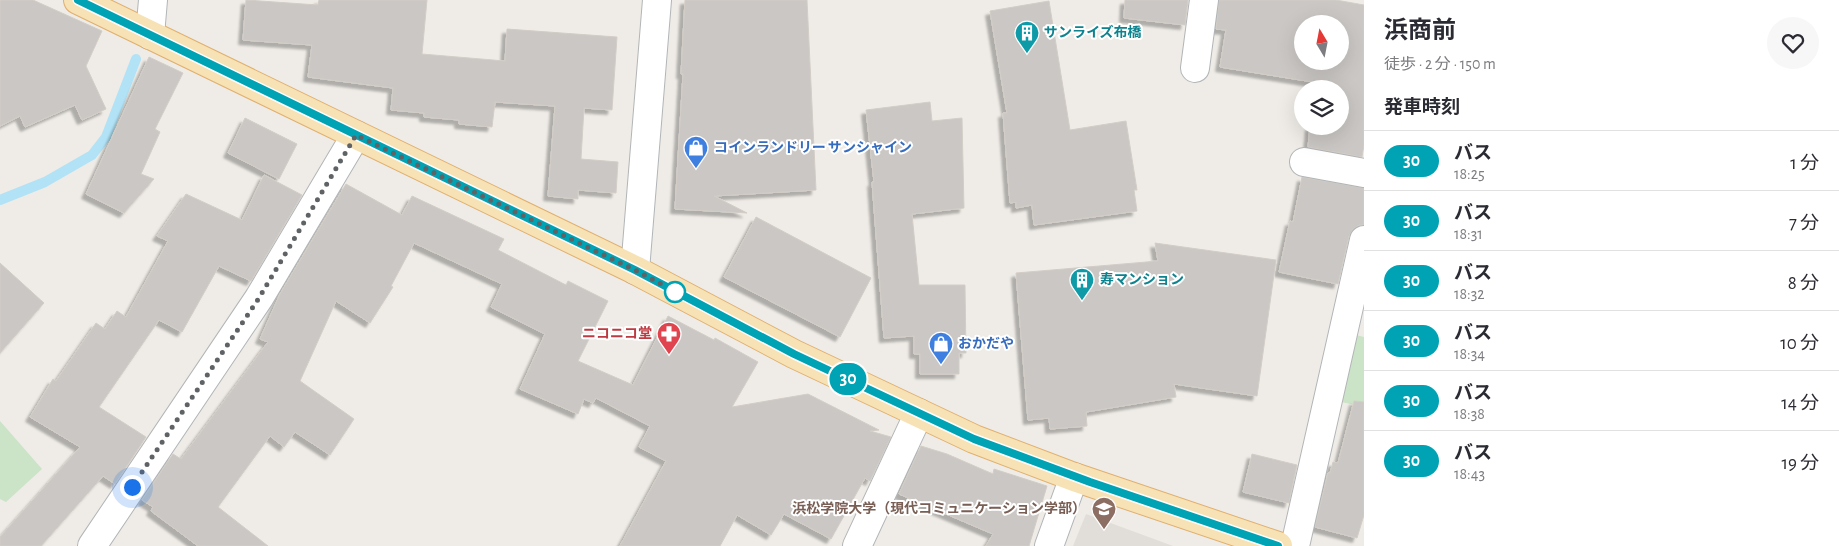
<!DOCTYPE html>
<html lang="ja">
<head>
<meta charset="utf-8">
<style>
	:root { --surface:#fff; --page:#f7f7f7; --text:#2b2b33; --muted:#7c7c81; --line:#e1e1e2 }
	body { margin:0; font-family:"Alegreya Sans","Noto Sans JP",sans-serif; background:var(--page); color:var(--text); height:100vh; display:flex; flex-direction:column; font-size:19px; white-space:nowrap }
	* { box-sizing:border-box; margin:0 }
	p { font-size:16px; color:var(--muted) }
	.icon { flex:none; width:28px; height:28px; fill:none; stroke:currentColor; stroke-width:2; stroke-linecap:round; stroke-linejoin:round }
	.map { position:relative; flex:1; overflow:hidden }
	.side { display:flex; flex-direction:column; background:var(--surface); width:475px }
	.side>* { flex:none }
	.badge { padding:0 10px; border-radius:16px; font-size:18px; line-height:32px }
	.needle { width:32px; rotate:350deg }
	.tools { position:absolute; left:1294px; top:15px; display:grid; gap:10px }
	.tools a { display:grid; place-items:center; width:55px; height:55px; border-radius:50%; background:var(--surface); box-shadow:0 5px 20px #0002; font-size:25px }
	.you { position:absolute; width:25px; height:25px; margin:-12px; border:4px solid #fff; border-radius:50%; background:#1a73e8; box-shadow:0 0 0 8px #1a73e833 }
	.map>.badge { position:absolute; translate:-50% -50%; box-shadow:0 0 0 2px #fff }
	h2 { padding:0 20px; font-size:19px; line-height:45px }
	.round { display:grid; place-items:center; flex:none; width:52px; height:52px; border-radius:26px; background:var(--page) }
	.summary { display:flex; align-items:center; justify-content:space-between; height:85px; padding:0 20px }
	h1 { font-size:24px; font-weight:700; line-height:38px }
	ul { padding:0; list-style:none }
	li { display:flex; align-items:center; gap:15px; height:60px; padding:0 20px; border-top:1px solid var(--line) }
	li div { flex:1 }
	li b { display:block; font-size:19px }
	li em { font-style:normal }
	li .badge { min-width:55px; font-weight:700; text-align:center }
	main { display:flex; flex:1; min-height:0 }
	.map>svg:first-child { display:block }
</style>
</head>
<body>
<main>
<div class="map">
<svg width="1364" height="546" viewBox="0 0 1364 546">
	<defs>
		<filter id="shadow"><feDropShadow dx="-4.5" dy="4.5" stdDeviation="1" flood-color="#0004"/></filter>
	</defs>
	<rect width="100%" height="100%" fill="#efece7"/>
	<!-- education -->
	<path fill="#e1ddd8" d="M1086,514l87,32h-100z"/>
	<!-- green -->
	<g fill="#cbe3c7">
		<path d="M1352,334l12,3v70l-27,-6z"/>
		<path d="M0,421l42,48 -36,33 -6,-3z"/>
	</g>
	<g fill="none" stroke-linecap="round" stroke-linejoin="round">
		<!-- stream -->
		<path stroke="#b1e2f5" stroke-width="10" d="M0,200l45,-18 47,-27 14,-18 30,-78"/>
	</g>
	<!-- building -->
	<g fill="#cac7c4" stroke="#d3cdc6" fill-rule="evenodd" filter="url(#shadow)">
		<path d="M0,0h33l69,31 -16,35 20,43 -24,11 -7,-15 -50,22 -5,-11 -20,10z"/>
		<path d="M246,0l72,5 1,-5h108l-5,54 83,7 2,-32 110,8 -5,73 -28,-2 -3,51 37,3 -2,31 -38,-3v9l-30,-3 7,-90 -60,-4 -3,25 -33,-3v-4l-35,-3v-4l-33,-3 2,-22 -85,-11 4,-32 -69,-5z"/>
		<path d="M685,0h122l9,190 -102,6 33,17 -72,-4 8,-135h-2z"/>
		<path d="M1125,0h63l-3,25 -61,-7z"/>
		<path d="M1219,0h117l28,5v140l-2,12 -54,-10 2,-21h30v-37h-22l1,-6 -99,-16 6,-37 -10,-1zM1302,24h38v37h-38z"/>
		<path d="M1049,1l21,129 56,-9 11,69h-3l3,21 -103,14 -2,-20 -16,3v-6l-6,1 -7,-90h4l-17,-102z"/>
		<path d="M149,57l34,16 -28,56 5,3 -19,42 13,5 -30,34 -38,-19z"/>
		<path d="M930,102l2,19 30,-3 2,90 -52,6 7,71h46l1,68h-7v21h-39v-20h-6v-18l-30,2 -12,-156h2l-8,-72z"/>
		<path d="M245,118l52,26 -18,35 -51,-26z"/>
		<path d="M264,175l38,20 -51,86 -32,-15 -37,66 -23,-12 -60,87 47,30 -31,47 -12,-8 -62,70h-41v-9l80,-90 -50,-30 23,-38 3,2 40,-58 9,6 12,-18 9,6 42,-76 -11,-5 29,-42 56,26z"/>
		<path d="M1302,177l62,11v37h-5l-6,4 -4,7 -11,48 -59,-12 11,-51 3,1z"/>
		<path d="M346,184l56,31 10,-19 92,43 -6,11 68,35 2,-4 40,20 -30,60 55,24 35,-69 46,24 1,-2 43,24 -26,45 76,-13 71,36 -9,1 21,6 -21,44 -5,-3 -34,61 -47,-25 -13,21 -34,-20 -17,31h-100l46,-85 -27,-14 11,-21 -54,-28 -3,5 -9,-4 -6,15 -58,-25 25,-55 -54,-27 11,-23 -88,-41 -23,43 2,1 -23,36 -34,-22 -36,80 54,38 -24,36 -35,-23 -11,15 -14,-11 -52,71 50,39h-70l-47,-35 2,-4 -11,-7 31,-46 8,5 87,-117 -8,-3 20,-45z"/>
		<path d="M756,217l115,61 -31,59 -116,-60z"/>
		<path d="M1155,243l121,17 -19,136 -83,-12 2,13 -90,15 1,14 -37,3 -1,-11 -21,2 -12,-147 142,-12z"/>
		<path d="M0,263l44,40 -44,50z"/>
		<path d="M1354,401l10,1v113l-7,23 -42,-11 13,-54h2l3,-11 5,1z"/>
		<path d="M921,446l26,8 46,20 1,-5 53,17 -18,60h-43l7,-12 -94,-40z"/>
		<path d="M1252,454l45,11 -8,38 -46,-11z"/>
	</g>
	<g fill="none" stroke-linecap="round" stroke-linejoin="round">
		<defs>
			<g id="minor">
				<path d="M150,35l3,-35"/>
				<path d="M1195,68l9,-68"/>
				<path d="M1304,162l60,11"/>
				<path d="M635,270l22,-270"/>
				<path d="M92,546l167,-248 97,-163"/>
				<path d="M857,546l62,-133"/>
				<path d="M1049,546l25,-69"/>
				<path d="M1295,546l69,-306"/>
			</g>
			<path id="major" d="M78,0l557,270 159,84 180,85 100,38 204,69"/>
		</defs>
		<!-- minor casing -->
		<use href="#minor" stroke="#b2b5b7" stroke-width="30"/>
		<!-- major casing -->
		<use href="#major" stroke="#e1af6e" stroke-width="30"/>
		<!-- minor -->
		<use href="#minor" stroke="#fff" stroke-width="28"/>
		<!-- major -->
		<use href="#major" stroke="#f6e2b5" stroke-width="28"/>
	</g>
	<g fill="none" stroke-linecap="round" stroke-linejoin="round">
		<defs>
			<path id="line" d="M78,0l557,270 159,84 180,85 116,43 188,64"/>
		</defs>
		<!-- line casing -->
		<use href="#line" stroke="#fff" stroke-width="11"/>
		<!-- line -->
		<use href="#line" stroke="#00a3b4" stroke-width="8"/>
		<!-- walk -->
		<path stroke="#5f6365" stroke-width="5" stroke-dasharray="0 9" d="M132,487l127,-189 97,-163 279,135 43,23 -3,-1"/>
	</g>
	<!-- icons -->
	<defs>
		<symbol id="building-pin" viewBox="-11 -11 22 30"><path d="M0 17L-7.5 6A9.5 9.5 0 1 1 7.5 6Z" fill="#0f9aa8" stroke="#fff"/><path d="M-4-6H4V6H1V3H-1V6H-4ZM-2.5-4.3h1.7v1.8h-1.7ZM.8-4.3h1.7v1.8H.8ZM-2.5-1h1.7V.8h-1.7ZM.8-1h1.7V.8H.8Z" fill="#fff"/></symbol>
		<symbol id="shop-pin" viewBox="-11 -11 22 30"><path d="M0 17L-7.5 6A9.5 9.5 0 1 1 7.5 6Z" fill="#3f7fe0" stroke="#fff"/><path d="M-5-2.5h2.3a2.7 3.5 0 0 1 5.4 0H5L5.5 6h-11ZM-1.5-2.5h3a1.5 2.3 0 0 0-3 0Z" fill="#fff"/></symbol>
		<symbol id="pharmacy-pin" viewBox="-11 -11 22 30"><path d="M0 17L-7.5 6A9.5 9.5 0 1 1 7.5 6Z" fill="#e0444e" stroke="#fff"/><path d="M-2-6h4v4h4v4h-4v4h-4v-4h-4v-4h4Z" fill="#fff"/></symbol>
		<symbol id="university-pin" viewBox="-11 -11 22 30"><path d="M0 17L-7.5 6A9.5 9.5 0 1 1 7.5 6Z" fill="#8d6e63" stroke="#fff"/><path d="M0-5L7-2L0 1L-7-2ZM-4 1L0 2.5L4 1V4Q0 6-4 4Z" fill="#fff"/></symbol>
	</defs>
	<g fill-rule="evenodd">
		<use href="#building-pin" x="1013" y="19" width="28" height="38"/>
		<use href="#shop-pin" x="682" y="134" width="28" height="38"/>
		<use href="#building-pin" x="1068" y="266" width="28" height="38"/>
		<use href="#pharmacy-pin" x="655" y="320" width="28" height="38"/>
		<use href="#shop-pin" x="927" y="330" width="28" height="38"/>
		<use href="#university-pin" x="1090" y="495" width="28" height="38"/>
	</g>
	<!-- markers -->
	<circle fill="#fff" stroke="#00a3b4" stroke-width="2.5" cx="675" cy="292" r="10"/>
	<g text-anchor="middle" dominant-baseline="central" stroke-width="4" stroke-linejoin="round" paint-order="stroke">
		<!-- culture labels -->
		<g font-size="14" font-weight="bold" fill="#0d838f" stroke="#fff" text-anchor="start">
			<text x="1044" y="33">サンライズ布橋</text>
			<text x="1100" y="280">寿マンション</text>
		</g>
		<!-- shop labels -->
		<g font-size="14" font-weight="bold" fill="#366cbe" stroke="#fff" text-anchor="start">
			<text x="714" y="148">コインランドリー サンシャイン</text>
			<text x="958" y="344">おかだや</text>
		</g>
		<!-- health labels -->
		<g font-size="14" font-weight="bold" fill="#be3a42" stroke="#fff" text-anchor="end">
			<text x="652" y="334">ニコニコ堂</text>
		</g>
		<!-- education labels -->
		<g font-size="14" font-weight="bold" fill="#785e54" stroke="#fff" text-anchor="end">
			<text x="1086" y="509">浜松学院大学（現代コミュニケーション学部）</text>
		</g>
	</g>
</svg>
<div class="tools">
<a><svg class="needle" viewBox="-14 -14 28 28"><path d="M0-13l5 13h-10z" fill="#e53935"/><path d="M0 13l5-13h-10z" fill="#7c7c81"/></svg></a>
<a><svg class="icon" aria-label="layers" viewBox="0 0 24 24"><path d="M12 4l9 5-9 5-9-5zM3 14l9 5 9-5"/></svg></a>
</div>
<div class="you" style="left:132px;top:487px"></div>
<b class="badge" style="left:848px;top:379px;background:#00a3b4;color:#fff">30</b>
</div>
<section class="side">
<div class="summary"><div><h1>浜商前</h1><p>徒歩 · 2 分 · 150 m</p></div><a class="round"><svg class="icon" aria-label="heart" viewBox="0 0 24 24"><path d="M12 20l-8-8c-3-5 5-10 8-4 3-6 11-1 8 4z"/></svg></a></div>
<h2>発車時刻</h2>
<ul>
<li><span class="badge" style="background:#00a3b4;color:#fff">30</span><div><b>バス</b><p>18:25</p></div><em>1 分</em></li>
<li><span class="badge" style="background:#00a3b4;color:#fff">30</span><div><b>バス</b><p>18:31</p></div><em>7 分</em></li>
<li><span class="badge" style="background:#00a3b4;color:#fff">30</span><div><b>バス</b><p>18:32</p></div><em>8 分</em></li>
<li><span class="badge" style="background:#00a3b4;color:#fff">30</span><div><b>バス</b><p>18:34</p></div><em>10 分</em></li>
<li><span class="badge" style="background:#00a3b4;color:#fff">30</span><div><b>バス</b><p>18:38</p></div><em>14 分</em></li>
<li><span class="badge" style="background:#00a3b4;color:#fff">30</span><div><b>バス</b><p>18:43</p></div><em>19 分</em></li>
</ul>
</section>
</main>
</body>
</html>
